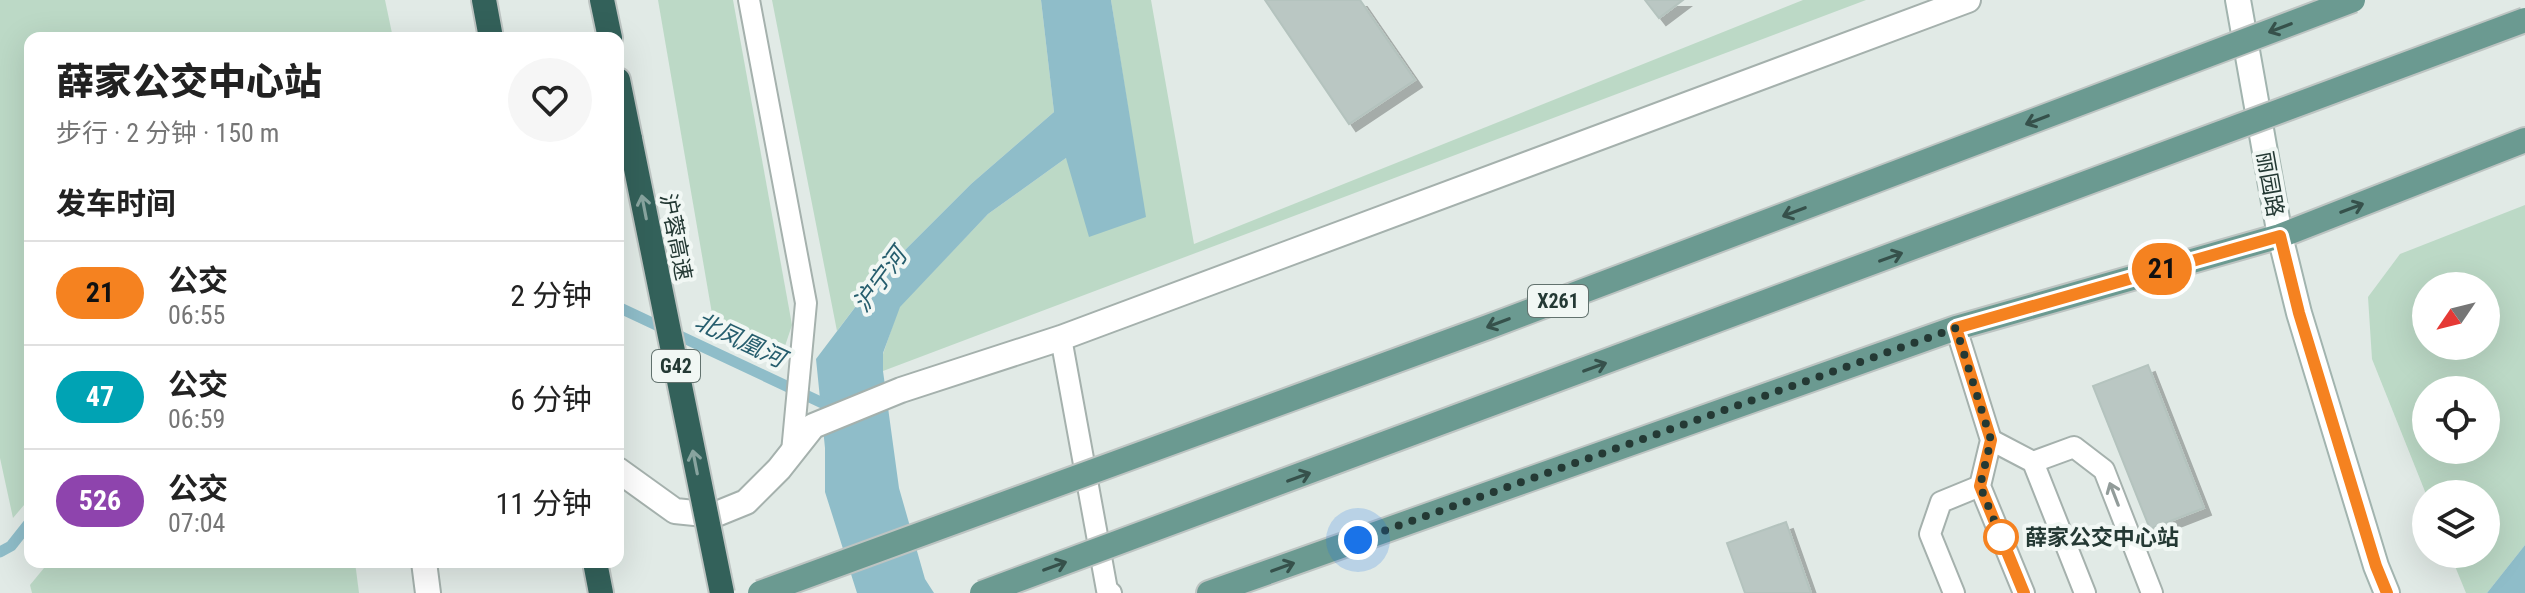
<!DOCTYPE html>
<html lang="zh">
<head>
<meta charset="utf-8">
<style>
	:root { --surface:#fff; --page:#f6f6f6; --text:#222; --muted:#767676; --line:#e0e0e0 }
	body { margin:0; font-family:"Roboto Condensed","Noto Sans SC",sans-serif; background:var(--page); color:var(--text); height:100vh; display:flex; flex-direction:column; font-size:30px; white-space:nowrap }
	* { box-sizing:border-box; margin:0 }
	p { font-size:26px; color:var(--muted) }
	.icon { flex:none; width:44px; height:44px; fill:none; stroke:currentColor; stroke-width:2; stroke-linecap:round; stroke-linejoin:round }
	.map { position:relative; flex:1; overflow:hidden }
	.panel { position:absolute; left:24px; top:32px; width:600px; height:536px; display:flex; flex-direction:column; background:var(--surface); border-radius:16px; box-shadow:0 8px 32px #0002 }
	.panel>* { flex:none }
	.badge { padding:0 16px; border-radius:26px; font-size:28px; line-height:52px }
	.needle { width:52px; rotate:235deg }
	.tools { position:absolute; left:2412px; top:272px; display:grid; gap:16px }
	.tools a { display:grid; place-items:center; width:88px; height:88px; border-radius:50%; background:var(--surface); box-shadow:0 8px 32px #0002; font-size:40px }
	.you { position:absolute; width:40px; height:40px; margin:-20px; border:6px solid #fff; border-radius:50%; background:#1a73e8; box-shadow:0 0 0 12px #1a73e833 }
	.map>.badge { position:absolute; translate:-50% -50%; box-shadow:0 0 0 4px #fff }
	h2 { padding:0 32px; font-size:30px; line-height:72px }
	.round { display:grid; place-items:center; flex:none; width:84px; height:84px; border-radius:42px; background:var(--page) }
	.head { display:flex; align-items:center; justify-content:space-between; height:136px; padding:0 32px }
	h1 { font-size:38px; font-weight:800; line-height:60px }
	ul { padding:0; list-style:none }
	li { display:flex; align-items:center; gap:24px; height:104px; padding:0 32px; border-top:2px solid var(--line) }
	li div { flex:1 }
	li b { display:block; font-size:30px }
	li em { font-style:normal }
	li .badge { min-width:88px; font-weight:700; text-align:center }
	.map>svg:first-child { display:block }
</style>
</head>
<body>
<div class="map">
<svg width="2525" height="593" viewBox="0 0 2525 593">
	<defs>
		<filter id="shadow"><feDropShadow dx="7" dy="7" stdDeviation="0" flood-color="#0004"/></filter>
	</defs>
	<rect width="100%" height="100%" fill="#e1eae6"/>
	<!-- green -->
	<g fill="#bcd9c6" fill-rule="evenodd">
		<path d="M0,0h385l8,38h-363v460l-17,20 -13,-60z"/>
		<path d="M658,0h75l59,325 -12,36 -65,-30z"/>
		<path d="M772,0h269l13,112 -83,72 -93,93 -41,54z"/>
		<path d="M1111,0h40l43,244 609,-244h63l-983,371v-17l16,-47 89,-93 78,-56 79,59z"/>
		<path d="M2525,205v340l-38,48h-21l-16,-39h36v-60h-60l-54,-135 -4,-62 32,-43zM2426,286h60v60h-60zM2486,390v60h-60v-60z"/>
		<path d="M49,562h306l4,31h-327l-2,-8z"/>
	</g>
	<!-- water -->
	<g fill="#8fbdc9">
		<path d="M1041,0h70l35,217 -57,20 -23,-79 -78,56 -88,93 -17,46v18l16,117 26,91 9,14h-77l-32,-101v-44l-9,-89 62,-82 93,-93 83,-72z"/>
		<path d="M2525,545v48h-38z"/>
	</g>
	<g fill="none" stroke-linecap="round" stroke-linejoin="round">
		<!-- stream -->
		<g stroke="#8fbdc9" stroke-width="11">
			<path d="M618,307l213,100"/>
			<path d="M0,552l11,-6 19,-24"/>
		</g>
	</g>
	<!-- building -->
	<g fill="#bac7c3" stroke="#b4c3be" stroke-width="2" filter="url(#shadow)">
		<path d="M1265,0h95l55,80 -66,44z"/>
		<path d="M1645,0h38l-24,18z"/>
		<path d="M2148,365l56,143 -54,21 -57,-143z"/>
		<path d="M1786,522l25,71h-66l-18,-50z"/>
	</g>
	<g fill="none" stroke-linecap="round" stroke-linejoin="round">
		<defs>
			<g id="lane">
				<path d="M749,0l57,303 -14,149"/>
				<path d="M1956,328l35,112 -11,46 44,107"/>
				<path d="M1061,338l46,252 4,3"/>
				<path d="M1991,440l42,22 52,131"/>
				<path d="M2033,462l41,-15 30,23 48,123"/>
				<path d="M1954,593l-24,-59 11,-32 39,-16"/>
			</g>
			<g id="street">
				<path d="M618,470l57,41 39,4 32,-13 33,-33 34,-43 88,-36 160,-52 907,-338"/>
				<path d="M424,562l4,31"/>
			</g>
			<path id="secondary" d="M2238,0l42,236 19,77 77,253 11,27"/>
			<path id="primary" d="M1209,593l747,-265 324,-92 245,-96"/>
			<g id="highway">
				<path d="M484,0l7,38"/>
				<path d="M602,0l8,38"/>
				<path d="M618,80l12,59"/>
				<path d="M595,562l6,31"/>
			</g>
		</defs>
		<!-- lane casing -->
		<use href="#lane" stroke="#a5b1ad" stroke-width="24"/>
		<!-- street casing -->
		<use href="#street" stroke="#a5b1ad" stroke-width="28"/>
		<!-- secondary casing -->
		<use href="#secondary" stroke="#a2b4af" stroke-width="28"/>
		<!-- primary casing -->
		<use href="#primary" stroke="#bdc4c2" stroke-width="28"/>
		<!-- highway casing -->
		<use href="#highway" stroke="#bdc4c2" stroke-width="28"/>
		<!-- lane -->
		<use href="#lane" stroke="#fff" stroke-width="20"/>
		<!-- street -->
		<use href="#street" stroke="#fff" stroke-width="24"/>
		<!-- secondary -->
		<use href="#secondary" stroke="#fff" stroke-width="24"/>
		<!-- primary -->
		<use href="#primary" stroke="#6b9a91" stroke-width="24"/>
		<!-- highway -->
		<use href="#highway" stroke="#33615a" stroke-width="24"/>
		<defs>
			<g id="primary-bridge">
				<path d="M760,593l728,-266 865,-327"/>
				<path d="M982,593l1543,-573"/>
			</g>
			<path id="highway-bridge" d="M630,139l92,454"/>
		</defs>
		<!-- primary-bridge casing -->
		<use href="#primary-bridge" stroke="#bdc4c2" stroke-width="28" stroke-linecap="butt"/>
		<!-- highway-bridge casing -->
		<use href="#highway-bridge" stroke="#bdc4c2" stroke-width="28" stroke-linecap="butt"/>
		<!-- primary-bridge -->
		<use href="#primary-bridge" stroke="#6b9a91" stroke-width="24"/>
		<!-- highway-bridge -->
		<use href="#highway-bridge" stroke="#33615a" stroke-width="24"/>
	</g>
	<!-- one-way arrows -->
	<defs><path id="oneway-shaft" d="M-6 0H5M1.5-3L5.5 0L1.5 3" fill="none" stroke-width="1.6" stroke-linecap="round" stroke-linejoin="round" transform="scale(2)"/></defs>
	<g stroke="#36514b">
		<use href="#oneway-shaft" transform="translate(2280 28) rotate(159)"/>
		<use href="#oneway-shaft" transform="translate(2037 120) rotate(159)"/>
		<use href="#oneway-shaft" transform="translate(2352 208) rotate(-21)"/>
		<use href="#oneway-shaft" transform="translate(1794 212) rotate(159)"/>
		<use href="#oneway-shaft" transform="translate(1891 257) rotate(-20)"/>
		<use href="#oneway-shaft" transform="translate(1498 323) rotate(159)"/>
		<use href="#oneway-shaft" transform="translate(1595 367) rotate(-20)"/>
		<use href="#oneway-shaft" transform="translate(1299 477) rotate(-20)"/>
		<use href="#oneway-shaft" transform="translate(1055 566) rotate(-20)"/>
		<use href="#oneway-shaft" transform="translate(1283 567) rotate(-20)"/>
	</g>
	<g stroke="#88a49f">
		<use href="#oneway-shaft" transform="translate(644 207) rotate(-101)"/>
		<use href="#oneway-shaft" transform="translate(695 462) rotate(-101)"/>
	</g>
	<use stroke="#929c9a" href="#oneway-shaft" transform="translate(2114 494) rotate(-111)"/>
	<g fill="none" stroke-linecap="round" stroke-linejoin="round">
		<defs>
			<path id="line" d="M2024,593l-44,-107 11,-46 -35,-112 324,-92 19,77 77,253 11,27"/>
		</defs>
		<!-- line casing -->
		<use href="#line" stroke="#fff" stroke-width="18"/>
		<!-- line -->
		<use href="#line" stroke="#f58220" stroke-width="12"/>
		<!-- walk -->
		<path stroke="#243934" stroke-width="8" stroke-dasharray="0 14.4" d="M1358,540l598,-212 35,112 -11,46 21,51"/>
	</g>
	<!-- markers -->
	<circle fill="#fff" stroke="#f58220" stroke-width="4" cx="2001" cy="537" r="16"/>
	<g text-anchor="middle" dominant-baseline="central" stroke-width="8" stroke-linejoin="round" paint-order="stroke">
		<!-- shield labels -->
		<g fill="#f1f7f4" stroke="#62726e" stroke-width="2">
			<rect x="1528" y="285" width="60" height="32" rx="6"/>
			<rect x="652" y="350" width="48" height="32" rx="6"/>
		</g>
		<g font-size="20" font-weight="bold" fill="#243934">
			<text x="1558" y="301">X261</text>
			<text x="676" y="366">G42</text>
		</g>
		<!-- street labels -->
		<g font-size="22" fill="#243934" stroke="#f1f7f4">
			<text transform="translate(2270 184) rotate(80)">丽园路</text>
			<text transform="translate(676 237) rotate(79)">沪蓉高速</text>
		</g>
		<!-- stop labels -->
		<g font-size="22" font-weight="bold" fill="#243934" stroke="#f1f7f4" text-anchor="start">
			<text x="2025" y="537">薛家公交中心站</text>
		</g>
		<!-- water labels -->
		<g font-size="24" font-style="italic" fill="#255d6d" stroke="#f1f7f4">
			<text transform="translate(880 280) rotate(-54)">沪宁河</text>
			<text transform="translate(740 340) rotate(25)">北凤凰河</text>
		</g>
	</g>
</svg>
<div class="tools">
<a><svg class="needle" viewBox="-14 -14 28 28"><path d="M0-13l5 13h-10z" fill="#e53935"/><path d="M0 13l5-13h-10z" fill="#767676"/></svg></a>
<a><svg class="icon" aria-label="locate" viewBox="0 0 24 24"><circle cx="12" cy="12" r="6"/><path d="M12 2v4M12 18v4M2 12h4M18 12h4"/></svg></a>
<a><svg class="icon" aria-label="layers" viewBox="0 0 24 24"><path d="M12 4l9 5-9 5-9-5zM3 14l9 5 9-5"/></svg></a>
</div>
<div class="you" style="left:1358px;top:540px"></div>
<b class="badge" style="left:2162px;top:269px;background:#f58220;color:#111">21</b>
<section class="panel">
<div class="head"><div><h1>薛家公交中心站</h1><p>步行 · 2 分钟 · 150 m</p></div><a class="round"><svg class="icon" aria-label="heart" viewBox="0 0 24 24"><path d="M12 20l-8-8c-3-5 5-10 8-4 3-6 11-1 8 4z"/></svg></a></div>
<h2>发车时间</h2>
<ul>
<li><span class="badge" style="background:#f58220;color:#111">21</span><div><b>公交</b><p>06:55</p></div><em>2 分钟</em></li>
<li><span class="badge" style="background:#00a3b4;color:#fff">47</span><div><b>公交</b><p>06:59</p></div><em>6 分钟</em></li>
<li><span class="badge" style="background:#8e44ad;color:#fff">526</span><div><b>公交</b><p>07:04</p></div><em>11 分钟</em></li>
</ul>
</section>
</div>
</body>
</html>
